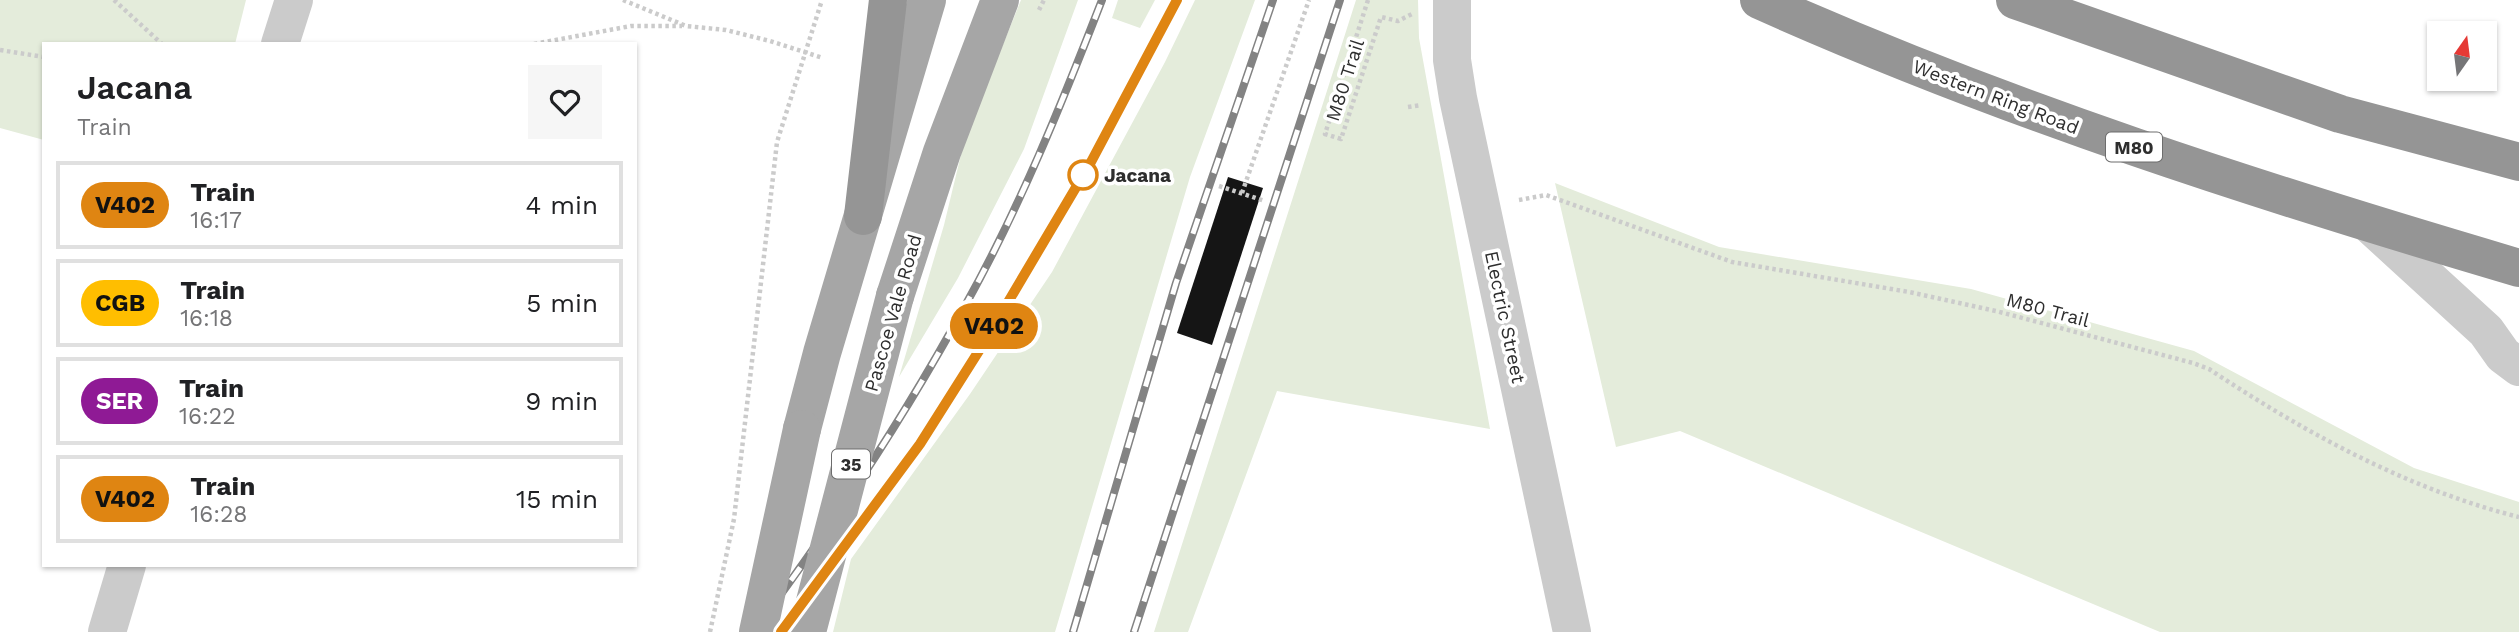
<!DOCTYPE html>
<html lang="en">
<head>
<meta charset="utf-8">
<style>
	:root { --surface:#fff; --page:#f6f6f6; --text:#202124; --muted:#757577; --line:#e0e0e0 }
	body { margin:0; font-family:"Work Sans",sans-serif; background:var(--page); color:var(--text); height:100vh; display:flex; flex-direction:column; font-size:26px; white-space:nowrap }
	* { box-sizing:border-box; margin:0 }
	p { font-size:23px; color:var(--muted) }
	.icon { flex:none; width:38px; height:38px; fill:none; stroke:currentColor; stroke-width:2; stroke-linecap:round; stroke-linejoin:round }
	.map { position:relative; flex:1; overflow:hidden }
	.drawer { position:absolute; left:42px; top:42px; width:595px; height:525px; display:flex; flex-direction:column; background:var(--surface); border-radius:0px; box-shadow:0 2px 5px #0004 }
	.drawer>* { flex:none }
	.badge { padding:0 14px; border-radius:23px; font-size:24px; line-height:46px }
	.needle { width:46px; rotate:14deg }
	.buttons { position:absolute; left:2427px; top:21px; display:grid; gap:14px }
	.buttons a { display:grid; place-items:center; width:70px; height:70px; border-radius:0px; background:var(--surface); box-shadow:0 2px 5px #0004; font-size:35px }
	.map>.badge { position:absolute; translate:-50% -50%; box-shadow:0 0 0 4px #fff }
	.round { display:grid; place-items:center; flex:none; width:74px; height:74px; border-radius:0px; background:var(--page) }
	.head { display:flex; align-items:center; justify-content:space-between; height:119px; padding:0 35px }
	h1 { font-size:33px; font-weight:600; line-height:52px }
	ul { padding:0; list-style:none }
	li { display:flex; align-items:center; gap:21px; height:88px; margin:0 14px 10px; padding:0 21px; border:4px solid var(--line); border-radius:0px }
	li div { flex:1 }
	li b { display:block; font-size:26px }
	li em { font-style:normal }
	li .badge { min-width:77px; font-weight:700; text-align:center }
	.map>svg:first-child { display:block }
</style>
</head>
<body>
<div class="map">
<svg width="2519" height="632" viewBox="0 0 2519 632">
	<rect width="100%" height="100%" fill="#fff"/>
	<!-- green -->
	<g fill="#e4ecdb">
		<path d="M0,0h246l-11,44h-191v96l-44,-12z"/>
		<path d="M1021,0h57l-54,149 -66,129 -59,99 45,-152 21,-87z"/>
		<path d="M1118,0h37l-15,28 -28,-10z"/>
		<path d="M1195,0h60l-65,177 -135,455h-222l18,-73 119,-165 82,-122 113,-210z"/>
		<path d="M1356,0h62l1,38 71,391 -213,-38 -89,241h-34z"/>
		<path d="M1555,183l164,64 252,42 223,62 220,117 105,34v130h-359l-480,-201 -64,16z"/>
	</g>
	<!-- building -->
	<path fill="#151515" d="M1228,177l35,11 -51,157 -35,-12z"/>
	<g fill="none" stroke-linecap="round" stroke-linejoin="round">
		<!-- path -->
		<g stroke="#cbcbcb" stroke-width="4.5" stroke-dasharray="3.5 3.5" stroke-linecap="butt">
			<path d="M114,0l48,44"/>
			<path d="M623,0l63,26 40,4 44,11 53,17"/>
			<path d="M1368,0l-43,134 16,5 40,-122 17,4 14,-7"/>
			<path d="M1039,10l5,-10"/>
			<path d="M534,44l97,-18h51"/>
			<path d="M0,50l44,7"/>
			<path d="M1408,107l13,-2"/>
			<path d="M1219,186l46,15"/>
			<path d="M1242,193l67,-193"/>
			<path d="M1519,200l27,-5 186,67 177,30 87,19 197,52 16,6c95,63 198,120 310,148"/>
			<path d="M710,632l24,-113 43,-377 45,-142"/>
		</g>
		<!-- minor -->
		<g stroke="#cbcbcb" stroke-width="38">
			<path d="M1452,0v60l6,38 114,534"/>
			<path d="M280,44l14,-44"/>
			<path d="M2368,223l118,108 17,24 16,12"/>
			<path d="M107,632l20,-67"/>
		</g>
		<!-- major -->
		<g stroke="#a6a6a6" stroke-width="38">
			<path d="M895,296l47,-144 58,-152"/>
			<path d="M802,429l20,-76 105,-353"/>
		</g>
		<!-- highway -->
		<g stroke="#959595" stroke-width="38">
			<path d="M1759,0c246,110 502,192 760,268"/>
			<path d="M2015,0l325,114 179,48"/>
			<path d="M863,216l25,-216"/>
		</g>
		<defs>
			<g id="rail">
				<path d="M753,632c78,-104 151,-214 213,-328 54,-97 96,-201 136,-304"/>
				<path d="M781,632c46,-62 95,-123 138,-188 96,-140 182,-292 258,-444"/>
				<path d="M1073,632l103,-349 97,-283"/>
				<path d="M1134,632l206,-632"/>
			</g>
		</defs>
		<!-- rail casing -->
		<use href="#rail" stroke="#838383" stroke-width="8"/>
		<!-- rail -->
		<use href="#rail" stroke="#fff" stroke-width="5" stroke-dasharray="16" stroke-linecap="butt"/>
		<!-- major-bridge -->
		<g stroke="#a6a6a6" stroke-width="38">
			<path d="M758,632l44,-203"/>
			<path d="M807,632l88,-336"/>
		</g>
	</g>
	<g fill="none" stroke-linecap="round" stroke-linejoin="round">
		<defs>
			<path id="line" d="M781,632l139,-188 62,-98 109,-184 86,-162"/>
		</defs>
		<!-- line casing -->
		<use href="#line" stroke="#fff" stroke-width="16"/>
		<!-- line -->
		<use href="#line" stroke="#df8512" stroke-width="10"/>
	</g>
	<!-- markers -->
	<circle fill="#fff" stroke="#df8512" stroke-width="3.5" cx="1083" cy="175" r="14"/>
	<g text-anchor="middle" dominant-baseline="central" stroke-width="7" stroke-linejoin="round" paint-order="stroke">
		<!-- shield labels -->
		<g fill="#fff" stroke="#6d6d6d" stroke-width="2">
			<rect x="2106" y="132.5" width="56" height="29" rx="5"/>
			<rect x="832" y="449.5" width="38" height="29" rx="5"/>
		</g>
		<g font-size="18" font-weight="bold" fill="#2e2e2e">
			<text x="2134" y="147">M80</text>
			<text x="851" y="464">35</text>
		</g>
		<!-- street labels -->
		<g font-size="19" fill="#2e2e2e" stroke="#fff">
			<text transform="translate(1345 80) rotate(-72)">M80 Trail</text>
			<text transform="translate(1996 97) rotate(21)">Western Ring Road</text>
			<text transform="translate(2048 310) rotate(15)">M80 Trail</text>
			<text transform="translate(893 313) rotate(-74)">Pascoe Vale Road</text>
			<text transform="translate(1505 317) rotate(78)">Electric Street</text>
		</g>
		<!-- stop labels -->
		<g font-size="19" font-weight="bold" fill="#2e2e2e" stroke="#fff" text-anchor="start">
			<text x="1104" y="175">Jacana</text>
		</g>
	</g>
</svg>
<div class="buttons">
<a><svg class="needle" viewBox="-14 -14 28 28"><path d="M0-13l5 13h-10z" fill="#e53935"/><path d="M0 13l5-13h-10z" fill="#757577"/></svg></a>
</div>
<b class="badge" style="left:994px;top:326px;background:#df8512;color:#111">V402</b>
<section class="drawer">
<div class="head"><div><h1>Jacana</h1><p>Train</p></div><a class="round"><svg class="icon" aria-label="heart" viewBox="0 0 24 24"><path d="M12 20l-8-8c-3-5 5-10 8-4 3-6 11-1 8 4z"/></svg></a></div>
<ul>
<li><span class="badge" style="background:#df8512;color:#111">V402</span><div><b>Train</b><p>16:17</p></div><em>4 min</em></li>
<li><span class="badge" style="background:#ffbe00;color:#111">CGB</span><div><b>Train</b><p>16:18</p></div><em>5 min</em></li>
<li><span class="badge" style="background:#8f1a95;color:#fff">SER</span><div><b>Train</b><p>16:22</p></div><em>9 min</em></li>
<li><span class="badge" style="background:#df8512;color:#111">V402</span><div><b>Train</b><p>16:28</p></div><em>15 min</em></li>
</ul>
</section>
</div>
</body>
</html>
